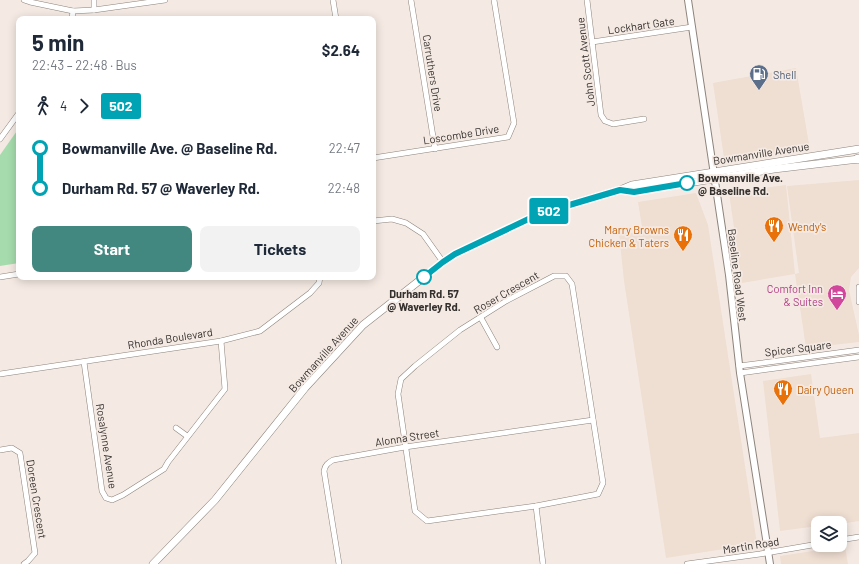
<!DOCTYPE html>
<html lang="en">
<head>
<meta charset="utf-8">
<style>
	:root { --surface:#fff; --page:#f2f2f3; --text:#1f2937; --muted:#747a83; --accent:#428880 }
	body { margin:0; font-family:Barlow,sans-serif; background:var(--page); color:var(--text); height:100vh; display:flex; flex-direction:column; font-size:15px; white-space:nowrap }
	* { box-sizing:border-box; margin:0 }
	p { font-size:13px; color:var(--muted) }
	.icon { flex:none; width:22px; height:22px; fill:none; stroke:currentColor; stroke-width:2; stroke-linecap:round; stroke-linejoin:round }
	.map { position:relative; flex:1; overflow:hidden }
	.panel { position:absolute; left:16px; top:16px; width:360px; height:264px; display:flex; flex-direction:column; background:var(--surface); border-radius:8px; box-shadow:0 2px 10px #0003 }
	.panel>* { flex:none }
	.badge { padding:0 8px; border-radius:3px; font-size:14px; line-height:26px }
	.controls { position:absolute; left:811px; top:516px; display:grid; gap:8px }
	.controls a { display:grid; place-items:center; width:36px; height:36px; border-radius:8px; background:var(--surface); box-shadow:0 2px 10px #0003; font-size:20px }
	.map>.badge { position:absolute; translate:-50% -50%; box-shadow:0 0 0 2px #fff }
	.legs { display:flex; align-items:center; gap:6px; height:44px; padding:0 16px; font-size:13px }
	.legs p { margin-inline-start:auto }
	.summary { display:flex; align-items:center; justify-content:space-between; height:68px; padding:0 16px }
	h1 { font-size:22px; font-weight:700; line-height:30px }
	.primary-button { display:flex; gap:8px; margin-top:auto; padding:8px 16px }
	.primary-button a { flex:1; height:46px; border-radius:8px; background:var(--accent); color:#fff; font-size:16px; font-weight:700; line-height:46px; text-align:center }
	.primary-button a+a { background:var(--page); color:var(--text) }
	ul { padding:0 16px; list-style:none }
	li { display:flex; align-items:center; gap:14px; height:40px; font-size:15px }
	li i { display:grid; place-items:center; width:6px; height:100%; margin:0 5px; background:currentColor }
	li i::after { content:''; width:10px; height:10px; margin:-5px; border:3px solid; border-radius:50%; background:var(--surface) }
	li p { margin-inline-start:auto }
	li:first-child i { background:linear-gradient(#0000 50%,currentColor 0) }
	li:last-child i { background:linear-gradient(currentColor 50%,#0000 0) }
	.map>svg:first-child { display:block }
</style>
</head>
<body>
<div class="map">
<svg width="859" height="564" viewBox="0 0 859 564">
	<rect width="100%" height="100%" fill="#f5eae3"/>
	<!-- built -->
	<g fill="#efded2">
		<path d="M796,68l14,82 -79,13 -7,-5 -11,-75z"/>
		<path d="M859,180v88l-8,9 -2,13 10,45v7l-53,6 -11,-74 -53,9 -13,-90 57,-8 9,89 4,-1 -12,-87z"/>
		<path d="M696,193l12,32 49,319 -91,14 -42,-277 -5,-48h24l-5,-31z"/>
		<path d="M811,374l9,64 39,-5v88l-19,3 -22,-1v3l-38,5 -17,-150z"/>
		<path d="M845,546l3,18h-67l-1,-8z"/>
	</g>
	<!-- green -->
	<path fill="#a6dcad" d="M19,128v135l-19,3v-111z"/>
	<g fill="none" stroke-linecap="round" stroke-linejoin="round">
		<defs>
			<g id="minor">
				<path d="M24,0l6,2 43,9 21,-1 71,-10"/>
				<path d="M94,0v10"/>
				<path d="M333,0l3,19"/>
				<path d="M411,0l24,149"/>
				<path d="M587,0l14,115 4,6 8,3 31,-5"/>
				<path d="M72,19l1,-8"/>
				<path d="M592,42l100,-15"/>
				<path d="M0,139l19,-26"/>
				<path d="M373,158l135,-21 6,-14 -20,-123"/>
				<path d="M373,221l19,-2 14,4 17,11 20,28"/>
				<path d="M554,276h12l6,8 31,199 -5,11 -62,12 -109,15 -12,-10 -17,-117 3,-15 14,-13 45,-36 46,-29z"/>
				<path d="M0,277l19,-3"/>
				<path d="M859,287v15"/>
				<path d="M481,318l16,29"/>
				<path d="M84,362l18,129 4,7 6,2 11,-5 41,-26 4,-7 57,-73 -4,-48"/>
				<path d="M739,366l120,-16"/>
				<path d="M740,373l119,-16"/>
				<path d="M0,374l221,-33 39,-10 50,-38 9,-10 1,-6"/>
				<path d="M176,428l11,8"/>
				<path d="M0,450l12,-2 8,5 15,100 -7,8 -4,3"/>
				<path d="M536,506l7,58"/>
				<path d="M840,540l19,-3"/>
				<path d="M339,564l-15,-93c1,-6 4,-8 9,-11l72,-13 188,-27"/>
				<path d="M687,564l73,-10 58,-10"/>
			</g>
			<path id="tertiary" d="M688,0l41,275 11,98 30,191"/>
			<g id="secondary">
				<path d="M620,190l13,2 141,-23 85,-10"/>
				<path d="M153,564l62,-64 90,-112 58,-63 80,-63 12,-8 84,-40 81,-24 12,-5 227,-36"/>
			</g>
			<path id="motorway" d="M858,159h1"/>
		</defs>
		<!-- minor casing -->
		<use href="#minor" stroke="#8c837c" stroke-width="6"/>
		<!-- tertiary casing -->
		<use href="#tertiary" stroke="#8c837c" stroke-width="8"/>
		<!-- secondary casing -->
		<use href="#secondary" stroke="#8c837c" stroke-width="8"/>
		<!-- motorway casing -->
		<use href="#motorway" stroke="#8c837c" stroke-width="10"/>
		<!-- minor -->
		<use href="#minor" stroke="#fff" stroke-width="5"/>
		<!-- tertiary -->
		<use href="#tertiary" stroke="#fff" stroke-width="6"/>
		<!-- secondary -->
		<use href="#secondary" stroke="#fff" stroke-width="7"/>
		<!-- motorway -->
		<use href="#motorway" stroke="#fff" stroke-width="9"/>
	</g>
	<g fill="none" stroke-linecap="round" stroke-linejoin="round">
		<defs>
			<path id="line-1" d="M424,277l19,-15 12,-8 84,-40 81,-24 14,2 53,-9"/>
		</defs>
		<!-- line-1 casing -->
		<use href="#line-1" stroke="#fff" stroke-width="9"/>
		<!-- line-1 -->
		<use href="#line-1" stroke="#00a3b4" stroke-width="6"/>
	</g>
	<!-- icons -->
	<defs>
		<symbol id="fuel-pin" viewBox="-11 -11 22 30"><path d="M0 17L-7.5 6A9.5 9.5 0 1 1 7.5 6Z" fill="#5c6f8a" stroke="#f5eae3"/><path d="M-5.5-6h7V0h2V4h1.3V-2.5L3-4.5l.8-.8L6-3V5H2.5V1h-1V6h-7ZM-4.2-4.7v3.2H.2V-4.7Z" fill="#fff"/></symbol>
		<symbol id="restaurant-pin" viewBox="-11 -11 22 30"><path d="M0 17L-7.5 6A9.5 9.5 0 1 1 7.5 6Z" fill="#e8710a" stroke="#f5eae3"/><path d="M-5-6h1v4h1v-4h1v4h1v-4h1v5L-1.5 .5V6h-2V.5L-5-1ZM5-6V6H3V1.5H1.5Q1.5-4 5-6Z" fill="#fff"/></symbol>
		<symbol id="hotel-pin" viewBox="-11 -11 22 30"><path d="M0 17L-7.5 6A9.5 9.5 0 1 1 7.5 6Z" fill="#d1479c" stroke="#f5eae3"/><path d="M-6-4.5h1.5V1H6V5H4.5V3h-9V5H-6ZM-4 0a1.8 1.8 0 1 1 3.6 0ZM.5 0V-2.5h3Q6-2.5 6 0Z" fill="#fff"/></symbol>
	</defs>
	<g fill-rule="evenodd">
		<use href="#fuel-pin" x="748" y="63" width="22" height="30"/>
		<use href="#restaurant-pin" x="763" y="215" width="22" height="30"/>
		<use href="#restaurant-pin" x="672" y="224" width="22" height="30"/>
		<use href="#hotel-pin" x="826" y="283" width="22" height="30"/>
		<use href="#restaurant-pin" x="772" y="378" width="22" height="30"/>
	</g>
	<!-- markers -->
	<g fill="#fff" stroke="#00a3b4" stroke-width="2">
		<circle cx="687" cy="183" r="7"/>
		<circle cx="424" cy="277" r="7"/>
	</g>
	<g text-anchor="middle" dominant-baseline="central" stroke-width="3.5" stroke-linejoin="round" paint-order="stroke">
		<!-- street labels -->
		<g font-size="11" fill="#34302d" stroke="#f5eae3">
			<text transform="translate(641 25) rotate(-8)">Lockhart Gate</text>
			<text transform="translate(585 62) rotate(-97)">John Scott Avenue</text>
			<text transform="translate(433 73) rotate(81)">Carruthers Drive</text>
			<text transform="translate(461 134) rotate(-9)">Loscombe Drive</text>
			<text transform="translate(761 153) rotate(-9)">Bowmanville Avenue</text>
			<text transform="translate(738 275) rotate(83)">Baseline Road West</text>
			<text transform="translate(506 292) rotate(-30)">Roser Crescent</text>
			<text transform="translate(170 338) rotate(-9)">Rhonda Boulevard</text>
			<text transform="translate(798 348) rotate(-7)">Spicer Square</text>
			<text transform="translate(323 354) rotate(-48)">Bowmanville Avenue</text>
			<text transform="translate(407 437) rotate(-9)">Alonna Street</text>
			<text transform="translate(107 446) rotate(81)">Rosalynne Avenue</text>
			<text transform="translate(37 499) rotate(81)">Doreen Crescent</text>
			<text transform="translate(751 545) rotate(-9)">Martin Road</text>
		</g>
		<!-- service labels -->
		<g font-size="11" fill="#4e5e75" stroke="#f5eae3" text-anchor="start">
			<text x="773" y="74">Shell</text>
		</g>
		<!-- stop labels -->
		<g font-size="11" font-weight="bold" fill="#34302d" stroke="#f5eae3" text-anchor="start">
			<text x="698" y="177">Bowmanville Ave.<tspan x="698" dy="13">@ Baseline Rd.</tspan></text>
			<text x="424" y="293" text-anchor="middle">Durham Rd. 57<tspan x="424" dy="13">@ Waverley Rd.</tspan></text>
		</g>
		<!-- food labels -->
		<g font-size="11" fill="#c56008" stroke="#f5eae3" text-anchor="start">
			<text x="788" y="226">Wendy's</text>
			<text x="669" y="229" text-anchor="end">Marry Browns<tspan x="669" dy="13">Chicken &amp; Taters</tspan></text>
			<text x="797" y="389">Dairy Queen</text>
		</g>
		<!-- hotel labels -->
		<g font-size="11" fill="#b23c85" stroke="#f5eae3" text-anchor="end">
			<text x="823" y="288">Comfort Inn<tspan x="823" dy="13">&amp; Suites</tspan></text>
		</g>
	</g>
</svg>
<div class="controls">
<a><svg class="icon" aria-label="layers" viewBox="0 0 24 24"><path d="M12 4l9 5-9 5-9-5zM3 14l9 5 9-5"/></svg></a>
</div>
<b class="badge" style="left:549px;top:211px;background:#00a3b4;color:#fff">502</b>
<section class="panel">
<div class="summary"><div><h1>5 min</h1><p>22:43 – 22:48 · Bus</p></div><b>$2.64</b></div>
<div class="legs"><svg class="icon" aria-label="walk" viewBox="0 0 24 24"><circle cx="13" cy="4" r="2"/><path d="M13 8l-2 6 4 7M11 14l-3 7M7 12l3-4h3l4 4"/></svg>4<svg class="icon" aria-label="forward" viewBox="0 0 24 24"><path d="M9 5l7 7-7 7"/></svg><b class="badge" style="background:#00a3b4;color:#fff">502</b></div>
<ul>
<li><i style="color:#00a3b4"></i><b>Bowmanville Ave. @ Baseline Rd.</b><p>22:47</p></li>
<li><i style="color:#00a3b4"></i><b>Durham Rd. 57 @ Waverley Rd.</b><p>22:48</p></li>
</ul>
<div class="primary-button"><a>Start</a><a>Tickets</a></div>
</section>
</div>
</body>
</html>
